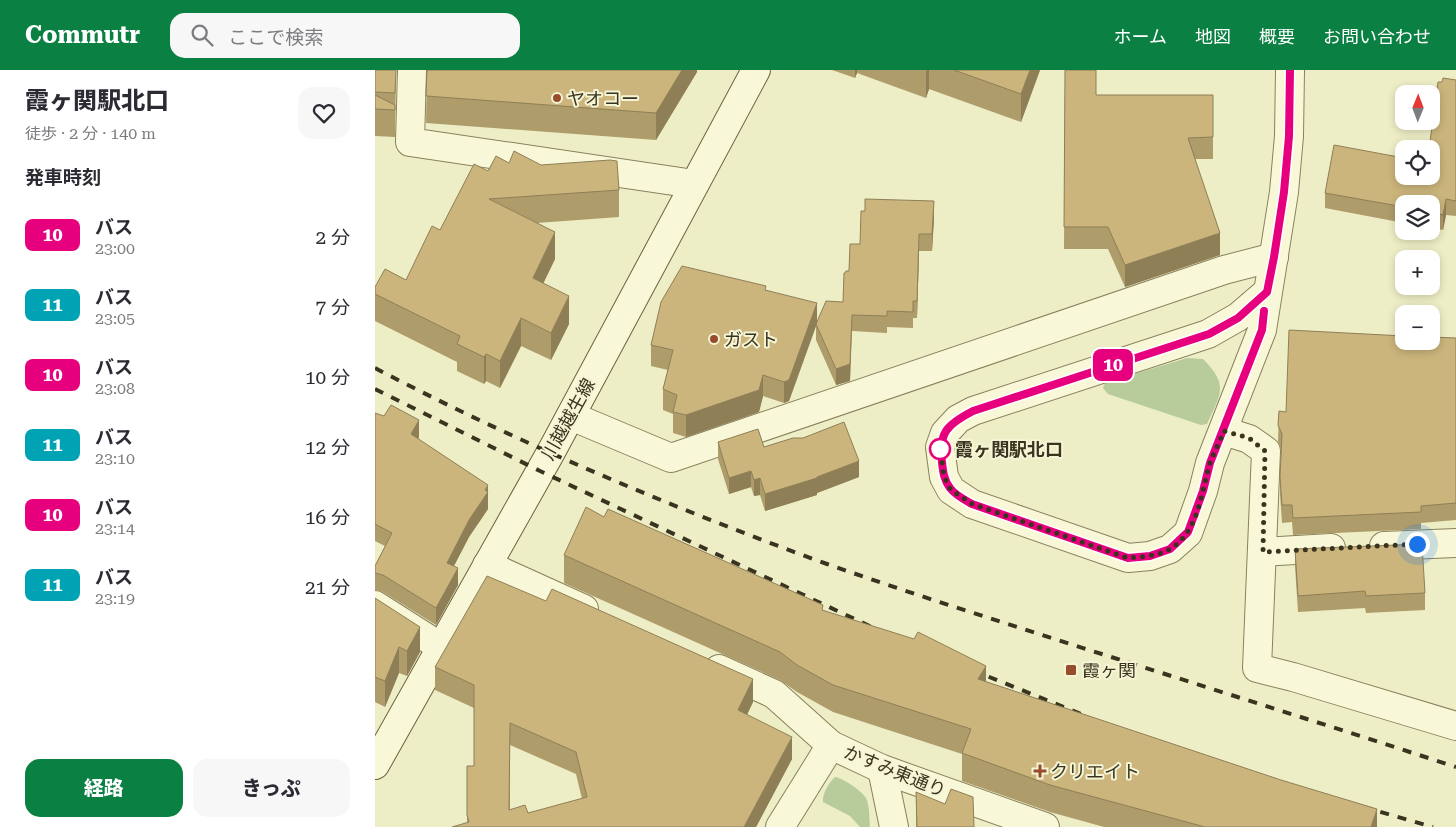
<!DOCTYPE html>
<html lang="ja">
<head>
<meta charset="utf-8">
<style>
	:root { --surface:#fff; --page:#f7f7f7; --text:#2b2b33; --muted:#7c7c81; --accent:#0b8043 }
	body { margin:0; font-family:"Roboto Serif","Noto Sans JP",serif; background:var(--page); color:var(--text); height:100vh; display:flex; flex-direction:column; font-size:19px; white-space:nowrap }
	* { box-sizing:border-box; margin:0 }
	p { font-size:16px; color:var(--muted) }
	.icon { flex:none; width:28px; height:28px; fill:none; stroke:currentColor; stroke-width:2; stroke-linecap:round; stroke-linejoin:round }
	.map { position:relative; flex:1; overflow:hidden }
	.sheet { display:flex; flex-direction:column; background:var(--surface); width:375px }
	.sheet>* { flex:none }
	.badge { padding:0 10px; border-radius:8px; font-size:18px; line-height:32px }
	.needle { width:32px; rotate:1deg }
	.fabs { position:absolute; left:1020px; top:15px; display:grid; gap:10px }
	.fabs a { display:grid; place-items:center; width:45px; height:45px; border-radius:10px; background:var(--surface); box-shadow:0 2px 8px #0003; font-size:25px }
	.you { position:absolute; width:25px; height:25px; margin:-12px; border:4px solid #fff; border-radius:50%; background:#1a73e8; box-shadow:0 0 0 8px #1a73e833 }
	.map>.badge { position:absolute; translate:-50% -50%; box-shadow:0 0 0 2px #fff }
	h2 { padding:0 25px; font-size:19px; line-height:45px }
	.round { display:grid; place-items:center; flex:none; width:52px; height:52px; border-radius:15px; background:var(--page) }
	.overview { display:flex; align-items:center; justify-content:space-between; height:85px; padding:0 25px }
	h1 { font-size:24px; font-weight:800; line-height:38px }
	.primary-button { display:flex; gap:10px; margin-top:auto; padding:10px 25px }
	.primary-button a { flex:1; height:58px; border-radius:15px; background:var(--accent); color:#fff; font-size:20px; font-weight:800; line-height:58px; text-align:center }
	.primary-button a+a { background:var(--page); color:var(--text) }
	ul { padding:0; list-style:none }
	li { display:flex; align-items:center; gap:15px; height:70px; padding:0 25px }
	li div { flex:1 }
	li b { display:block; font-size:19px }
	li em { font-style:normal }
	li .badge { min-width:55px; font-weight:700; text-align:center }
	header { display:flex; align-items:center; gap:30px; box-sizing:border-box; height:70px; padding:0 25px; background:var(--accent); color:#fff }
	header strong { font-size:24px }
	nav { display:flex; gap:28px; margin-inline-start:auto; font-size:18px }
	.search { width:350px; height:45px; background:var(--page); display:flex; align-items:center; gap:12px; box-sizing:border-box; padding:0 18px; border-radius:15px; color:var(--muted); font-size:19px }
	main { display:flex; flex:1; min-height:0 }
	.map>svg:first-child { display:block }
</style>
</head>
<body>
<header>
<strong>Commutr</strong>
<div class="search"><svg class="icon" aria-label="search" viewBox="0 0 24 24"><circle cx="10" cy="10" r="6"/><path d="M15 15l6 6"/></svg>ここで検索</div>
<nav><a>ホーム</a><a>地図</a><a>概要</a><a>お問い合わせ</a></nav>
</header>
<main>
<section class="sheet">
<div class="overview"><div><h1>霞ヶ関駅北口</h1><p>徒歩 · 2 分 · 140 m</p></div><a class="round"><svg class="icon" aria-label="heart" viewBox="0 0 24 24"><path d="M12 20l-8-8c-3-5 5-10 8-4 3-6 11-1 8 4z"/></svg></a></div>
<h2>発車時刻</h2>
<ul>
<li><span class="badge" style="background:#e6007e;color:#fff">10</span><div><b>バス</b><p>23:00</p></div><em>2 分</em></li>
<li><span class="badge" style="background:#00a3b4;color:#fff">11</span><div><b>バス</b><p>23:05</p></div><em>7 分</em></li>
<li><span class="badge" style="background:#e6007e;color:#fff">10</span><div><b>バス</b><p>23:08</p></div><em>10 分</em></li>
<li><span class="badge" style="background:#00a3b4;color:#fff">11</span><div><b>バス</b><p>23:10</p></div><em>12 分</em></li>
<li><span class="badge" style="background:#e6007e;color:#fff">10</span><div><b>バス</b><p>23:14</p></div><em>16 分</em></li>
<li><span class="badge" style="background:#00a3b4;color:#fff">11</span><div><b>バス</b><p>23:19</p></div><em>21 分</em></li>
</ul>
<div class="primary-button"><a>経路</a><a>きっぷ</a></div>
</section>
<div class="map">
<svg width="1081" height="757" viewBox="0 0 1081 757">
	<rect width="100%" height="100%" fill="#eeeec6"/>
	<!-- green -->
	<g fill="#b7cc9a">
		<path d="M812,288l16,1c26,26 18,35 4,65l-6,1 -93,-31 -5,-6 2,-5z"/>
		<path d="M460,707c8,1 27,14 31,21 4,8 3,20 4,29h-10l-10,-11 -27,-14c-1,-8 6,-20 12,-25z"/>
	</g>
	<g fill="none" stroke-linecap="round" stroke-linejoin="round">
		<defs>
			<g id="minor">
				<path d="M37,0l-2,72 284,42"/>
				<path d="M892,222l-29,25 -30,17 -235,77 -15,8 -13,14 -5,14 4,30 7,13 21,14 156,54 22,-2 20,-7 18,-16 15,-42 7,-28 52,-133 22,-138 5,-56 1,-66"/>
				<path d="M196,346l100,42 553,-188 50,-13"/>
				<path d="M849,361l25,8 17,12 -9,217 36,9 163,49"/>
				<path d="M1009,476l72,-3"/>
				<path d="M888,482l68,-4"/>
				<path d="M112,495l97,44"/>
				<path d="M0,535l66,42"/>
				<path d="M344,599l55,25 57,51 51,24 163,58"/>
				<path d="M507,699l12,58"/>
				<path d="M405,757l51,-82"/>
			</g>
			<path id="secondary" d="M0,695l176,-313 205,-382"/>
		</defs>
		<!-- minor casing -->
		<use href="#minor" stroke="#89815c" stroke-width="30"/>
		<!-- secondary casing -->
		<use href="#secondary" stroke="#6b623f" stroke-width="30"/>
		<!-- minor -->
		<use href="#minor" stroke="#f8f8d9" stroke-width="28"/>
		<!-- secondary -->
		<use href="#secondary" stroke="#f8f8d9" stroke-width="28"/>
		<!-- rail -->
		<g stroke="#39341f" stroke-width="4" stroke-dasharray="9 9" stroke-linecap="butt">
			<path d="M0,298c145,76 298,140 452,196 71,25 143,48 215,71 138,44 276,87 414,132"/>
			<path d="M0,319l165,82 338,159"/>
			<path d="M597,600l114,46"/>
			<path d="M988,737l70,20"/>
		</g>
	</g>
	<!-- wall -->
	<g fill="#af9c6b" fill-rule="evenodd">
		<path d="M0,0h21l-1,67 -20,-1z"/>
		<path d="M52,0h270v2l-41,68 -230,-17z"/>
		<path d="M457,0h208l-19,52 -92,-33 -3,9 -69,-25 -2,5z"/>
		<path d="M690,0l31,25h117v64h-18l25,96 -95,32 -17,-38h-44z"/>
		<path d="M1081,10v136l-10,-1 -3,15 -12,-2v-24h-27v19l-79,-15v-15l106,-17z"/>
		<path d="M134,93l32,2 78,25v27l-82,6 18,36 -12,24 26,41 -18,36 -30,-14 -21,42 -14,-7 -2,3 -27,-13v-9l-82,-41v-34l31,-7 34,-50z"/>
		<path d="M559,148l-2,33h-13l-2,67h-4v10l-26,-1v6l-35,-2 -2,50 -14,4 -20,-45v-14l-27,75 -5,2 -21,-7 -4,16 -73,25 -13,-4v-19l-10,-4v-21l5,-19 -17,-4v-21l115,-55 51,32 26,-20 2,-29 4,-2 11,-27z"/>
		<path d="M1081,268v182l-35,3v6l-128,6 -1,-13 -10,1 -2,-29 1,-44 -3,-8 1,-31 7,1z"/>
		<path d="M0,343l44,24 -1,2 70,63v7l-19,28 -15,29 4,19 -22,40 -53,-33 -8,-2v-24l10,-20 -10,-5z"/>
		<path d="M343,372l46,5 95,30 -42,16v2l-52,16 -5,-16 -6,1 -3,-9 -22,7 -11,-35z"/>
		<path d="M229,447l219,93 163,72 391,145h-273l-54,-15 -88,-31v-27l-129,-42 -36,-20 -17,-12 -216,-97v-28z"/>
		<path d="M920,479l130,44v17l-59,3 -1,-5 -67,4 -3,-46z"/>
		<path d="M0,528l45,54 -13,24 -8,-3 -14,34 -10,-5z"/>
		<path d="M60,597l318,35 -6,13 45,44 -36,68 -289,-4v-57h7v-58l-39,-18zM135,675l66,29 6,25 -54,14 -18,-3z"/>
		<path d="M541,722l58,35h-58z"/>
	</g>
	<!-- shaded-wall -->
	<g fill="#8e7f57">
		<path d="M307,0h15v2l-41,68v-27z"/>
		<path d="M480,0h2v3l-2,5z"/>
		<path d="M551,0h3v19l-3,9z"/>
		<path d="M655,0h10l-19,52v-28z"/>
		<path d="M1071,129v16l-3,15v-15z"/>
		<path d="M559,131v17l-2,33v-17z"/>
		<path d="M180,162v27l-22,46v-27z"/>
		<path d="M845,163v22l-95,32v-22z"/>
		<path d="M544,164v17l-2,67v-17z"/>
		<path d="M194,226v28l-18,36v-27z"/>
		<path d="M442,233v22l-1,-1v2l-27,75 -5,2v-21z"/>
		<path d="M477,245l-2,66 -14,4v-16z"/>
		<path d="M146,248v28l-21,42v-27z"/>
		<path d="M111,284v27l-2,3v-27z"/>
		<path d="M388,305v21l-4,16 -73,25v-22z"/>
		<path d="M44,350v17l-8,14v-17z"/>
		<path d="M484,391v16l-42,16v2l-52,16v-17l52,-17z"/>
		<path d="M376,401v16l-22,7v-16z"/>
		<path d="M385,408v17l-6,1v-16z"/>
		<path d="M113,415v24l-19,28 -22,42v-16z"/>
		<path d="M83,498v17l-22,40v-17z"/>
		<path d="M45,557v25l-13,24v-25z"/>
		<path d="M24,577v26l-14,34v-26z"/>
		<path d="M611,596v27l-8,-14z"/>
		<path d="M378,609v23l-15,31v-23z"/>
		<path d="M417,667v22l-36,68h-12z"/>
		<path d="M1002,739v18h-6z"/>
	</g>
	<!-- building -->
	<g fill="#cbb57c" stroke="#8e7f57" fill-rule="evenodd">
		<path d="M0,0h21l-1,23 -20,-1z"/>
		<path d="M52,0h255l-26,43 -230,-17z"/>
		<path d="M579,0h76l-9,24z"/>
		<path d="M690,0h31v25h117v42l-25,1 32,95 -95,32 -17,-38h-44z"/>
		<path d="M1068,8l13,2v121l-10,-2 -3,16 -12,-3v-8h-27v3l-79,-14 9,-48 70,13v18h27v-27h-2l9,-67h4z"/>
		<path d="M0,25l20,10v5l-20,-1z"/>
		<path d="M139,81l27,14 69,-5 7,1 2,29 -130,9 66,33 -22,46 36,18 -18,37 -30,-15 -21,43 -14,-7 -2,3 -27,-13 3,-8 -85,-42v-7l10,-18 21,11 26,-54 8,4 34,-66 14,7 8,-15 13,7z"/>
		<path d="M490,129l69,2 -2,33h-13l-2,67h-4v11l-26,-1v5l-35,-1 -2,49 -14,5 -20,-45 10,-23 17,1 1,-29h1l1,-2h3l1,-27h10l1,-33h4z"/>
		<path d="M307,196l84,20 -1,4 52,13 -28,77 -5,2 -21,-7 -4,15 -73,25 -13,-3 4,-17 -14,-6 10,-39 -22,-5 10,-43z"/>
		<path d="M914,260l115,6v5h27v-4l25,1v165l-35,3v6l-128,6 -1,-13h-10l-2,-28 2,-43 -4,-9 1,-14 7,1z"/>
		<path d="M16,335l28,15 -8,14 77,51 -3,5 3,2 -19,28 -22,43 11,5 -22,40 -53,-33 -8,-2v-7l17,-33 -17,-9v-111l9,3z"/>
		<path d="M469,352l15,39 -42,16v1l-52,16 -5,-16 -6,2 -3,-9 -22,7 -11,-36 40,-13 6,18 29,-9h10z"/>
		<path d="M211,437l18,10 4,-8 215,96 -1,5 92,29 4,-7 68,34 -8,13 303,101 96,29 -6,18h-166l-155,-42 -88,-32 9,-24 -138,-44 -36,-20 -17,-13 -216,-97z"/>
		<path d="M1047,474l3,49 -59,3 -1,-5 -67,5 -3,-47z"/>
		<path d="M112,506l59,25 6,-12 201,90 -15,31 54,27 -48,90h-292l17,-5 -2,-7v-49h7v-81l-39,-18zM135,653l66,29 11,45 -59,16 -3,-8 -16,5z"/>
		<path d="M0,528l45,29 -13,24 -8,-4 -14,34 -10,-4z"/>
		<path d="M576,719l22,8 1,30h-57l-1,-35 29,12z"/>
	</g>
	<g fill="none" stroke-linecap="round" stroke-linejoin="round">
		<defs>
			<path id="line" d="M889,241l-2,19 -52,133 -7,28 -15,41 -18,17 -20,7 -22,2 -156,-54c-7,-4 -17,-9 -22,-16 -6,-8 -7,-16 -8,-26 -4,-30 6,-38 31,-51l236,-77 29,-16 29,-26 7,-35 10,-65 5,-56 1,-66"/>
		</defs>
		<!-- line casing -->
		<use href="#line" stroke="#fff" stroke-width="11"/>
		<!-- line -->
		<use href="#line" stroke="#e6007e" stroke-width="8"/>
		<!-- walk -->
		<path stroke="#39341f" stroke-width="5" stroke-dasharray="0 9" d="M565,379v-2l4,30 7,13 21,14 156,54c13,-1 30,-2 42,-9 29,-17 31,-57 40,-86 4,-11 10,-22 14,-32l25,7 16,13 -2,101 154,-8"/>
	</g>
	<!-- markers -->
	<g fill="#974c2c" stroke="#f5f5d5" stroke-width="2">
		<circle cx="182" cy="28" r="5"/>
		<circle cx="339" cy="269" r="5"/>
		<rect x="690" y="594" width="12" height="12" rx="2.5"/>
		<path d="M662.5 693.5h5v5h5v5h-5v5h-5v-5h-5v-5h5z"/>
	</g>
	<circle fill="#fff" stroke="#e6007e" stroke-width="2.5" cx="565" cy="379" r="10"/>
	<g text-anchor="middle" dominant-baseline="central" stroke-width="4" stroke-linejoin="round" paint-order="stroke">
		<!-- poi labels -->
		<g font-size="18" fill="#39341f" stroke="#f5f5d5" text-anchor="start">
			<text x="192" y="28">ヤオコー</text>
			<text x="349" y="269">ガスト</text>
			<text x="707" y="600">霞ヶ関</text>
			<text x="675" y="701">クリエイト</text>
		</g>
		<!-- street labels -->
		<g font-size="18" fill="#39341f" stroke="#f5f5d5">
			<text transform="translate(193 349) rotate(-61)">川越越生線</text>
			<text transform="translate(520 701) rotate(22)">かすみ東通り</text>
		</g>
		<!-- stop labels -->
		<g font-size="18" font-weight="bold" fill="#39341f" stroke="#f5f5d5" text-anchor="start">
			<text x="580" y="379">霞ヶ関駅北口</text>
		</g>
	</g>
</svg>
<div class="fabs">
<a><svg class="needle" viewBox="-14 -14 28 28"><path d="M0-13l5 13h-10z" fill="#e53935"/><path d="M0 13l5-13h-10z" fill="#7c7c81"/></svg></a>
<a><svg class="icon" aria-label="locate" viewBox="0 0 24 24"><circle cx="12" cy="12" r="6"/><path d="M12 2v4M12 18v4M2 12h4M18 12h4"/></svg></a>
<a><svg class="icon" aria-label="layers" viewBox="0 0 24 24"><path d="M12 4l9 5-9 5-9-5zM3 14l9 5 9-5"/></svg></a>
<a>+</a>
<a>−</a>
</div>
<div class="you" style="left:1042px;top:474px"></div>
<b class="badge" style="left:738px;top:295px;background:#e6007e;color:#fff">10</b>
</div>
</main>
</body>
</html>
